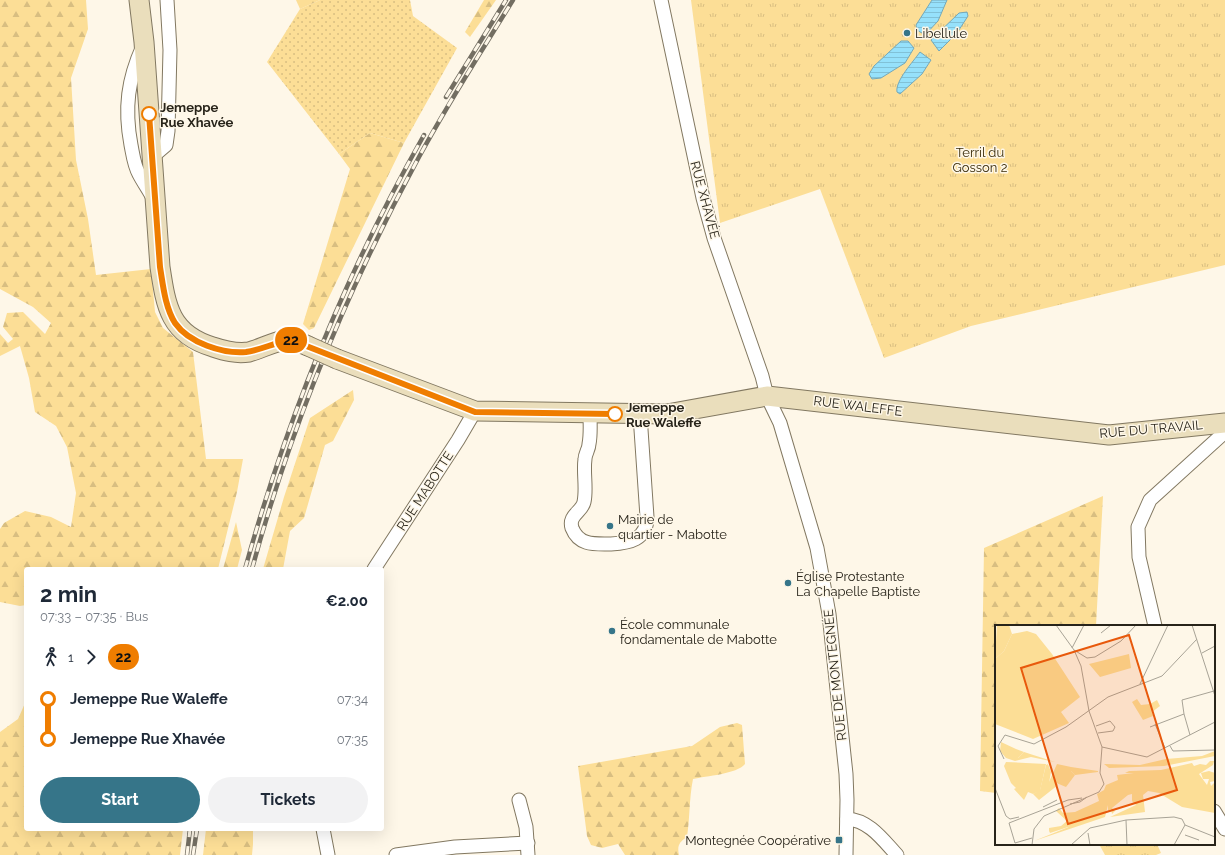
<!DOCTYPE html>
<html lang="en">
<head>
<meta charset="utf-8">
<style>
	:root { --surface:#fff; --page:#f2f2f3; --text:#1f2937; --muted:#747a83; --accent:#367589 }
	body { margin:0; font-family:Raleway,sans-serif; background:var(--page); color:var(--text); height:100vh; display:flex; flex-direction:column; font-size:15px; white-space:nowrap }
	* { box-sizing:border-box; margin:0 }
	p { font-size:13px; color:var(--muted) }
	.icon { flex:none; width:22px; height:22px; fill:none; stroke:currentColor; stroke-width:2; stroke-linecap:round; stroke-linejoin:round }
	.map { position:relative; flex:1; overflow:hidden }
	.details { position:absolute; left:24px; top:567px; width:360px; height:264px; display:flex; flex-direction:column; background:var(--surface); border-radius:4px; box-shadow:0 4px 16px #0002 }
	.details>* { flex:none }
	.badge { padding:0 8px; border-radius:13px; font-size:14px; line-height:26px }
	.map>.badge { position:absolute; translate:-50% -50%; box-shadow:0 0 0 2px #fff }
	.legs { display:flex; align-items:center; gap:6px; height:44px; padding:0 16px; font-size:13px }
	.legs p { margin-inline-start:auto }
	.overview { display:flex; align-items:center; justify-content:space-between; height:68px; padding:0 16px }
	h1 { font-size:22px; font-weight:700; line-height:30px }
	.action { display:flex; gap:8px; margin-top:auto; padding:8px 16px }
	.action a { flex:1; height:46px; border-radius:24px; background:var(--accent); color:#fff; font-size:16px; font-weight:700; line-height:46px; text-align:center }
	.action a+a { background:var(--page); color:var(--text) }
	ul { padding:0 16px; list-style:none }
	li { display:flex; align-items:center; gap:14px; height:40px; font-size:15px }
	li i { display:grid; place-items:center; width:6px; height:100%; margin:0 5px; background:currentColor }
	li i::after { content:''; width:10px; height:10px; margin:-5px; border:3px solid; border-radius:50%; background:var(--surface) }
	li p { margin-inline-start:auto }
	li:first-child i { background:linear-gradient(#0000 50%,currentColor 0) }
	li:last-child i { background:linear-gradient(currentColor 50%,#0000 0) }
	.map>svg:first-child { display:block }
</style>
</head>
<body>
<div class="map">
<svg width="1225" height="855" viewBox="0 0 1225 855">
	<defs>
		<pattern id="grass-dots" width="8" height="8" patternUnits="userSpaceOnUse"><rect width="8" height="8" fill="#fcde96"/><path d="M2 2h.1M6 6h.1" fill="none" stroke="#d8be81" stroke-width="1.8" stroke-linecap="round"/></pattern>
		<pattern id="forest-firs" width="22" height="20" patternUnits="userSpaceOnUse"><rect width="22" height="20" fill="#fcde96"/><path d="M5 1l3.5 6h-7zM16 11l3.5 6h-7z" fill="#d8be81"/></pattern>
		<pattern id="park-tufts" width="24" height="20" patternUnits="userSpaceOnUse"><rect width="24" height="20" fill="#fcde96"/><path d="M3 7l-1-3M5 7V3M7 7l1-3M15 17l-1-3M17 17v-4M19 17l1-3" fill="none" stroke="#d8be81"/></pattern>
		<pattern id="water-rules" width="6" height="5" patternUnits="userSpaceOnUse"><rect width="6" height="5" fill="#96e1fb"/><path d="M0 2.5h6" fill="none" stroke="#81c1d7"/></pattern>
	</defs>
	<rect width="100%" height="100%" fill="#fef7e8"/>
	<!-- grass -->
	<path fill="url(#grass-dots)" d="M320,0h90l3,16 44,32 -53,95 -34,-10 -31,21 -72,-92 33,-53z"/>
	<!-- forest -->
	<g fill="url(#forest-firs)">
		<path d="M0,0h86l2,29 -17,49 5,82 12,59 8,56 55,-6 4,43 8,16 30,24 13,107h37l-6,33 -19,77h-192v36l-6,1 -20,-4v-73l4,-6 21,-12 26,6 20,10 5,-34 -9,-46 -11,-21 -21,-14 -6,-34 -9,-32 -20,10v-22l8,9 5,-4 -10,-12 4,-14 16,-1 22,22 6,-11 -18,-16 -33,-18z"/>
		<path d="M296,0h24l-20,9z"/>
		<path d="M484,0h12l-26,37 -5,-5z"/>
		<path d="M370,133l34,10 -90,185 -5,2 -6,-6 47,-155 -11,-15z"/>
		<path d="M353,390l1,10 -21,41 -8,4 -21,73 -14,13 -7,38h-20l21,-72 26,-79z"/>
		<path d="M1103,496l-7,130h-100v167l-16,-2 4,-243z"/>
		<path d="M236,522l6,28 -5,19h-14z"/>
		<path d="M26,701v128h157l-3,26h-180v-123l18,-13z"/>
		<path d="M737,723l5,2 3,39c-8,10 -39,12 -52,15 -4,20 -3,39 -6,58 -8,5 -10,9 -8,18h-54l-7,-11 -16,4 -11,-3 -4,-9 -9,-70 114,-20 28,-19z"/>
		<path d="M206,829h47v15l-1,11h-49z"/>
	</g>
	<!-- park -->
	<g fill="url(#park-tufts)">
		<path d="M691,0h534v265l-254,61 -87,32 -64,-169 -100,34z"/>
		<path d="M1099,844h58l4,9 -5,2h-51z"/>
	</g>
	<!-- water -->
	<g fill="url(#water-rules)" stroke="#75a8b8">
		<path d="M932,0h15l-9,21 -13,14 -8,-5 -1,-5z"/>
		<path d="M967,12l1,4 -11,17 -18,18 -8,-11 28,-27z"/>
		<path d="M901,41h7l6,7 -9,15 -24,15 -9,1 -3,-5 5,-8z"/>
		<path d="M920,52l11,8 -9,14 -22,20 -3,-2c-2,-11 16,-30 23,-40z"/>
	</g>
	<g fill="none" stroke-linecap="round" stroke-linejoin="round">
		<defs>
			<g id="street">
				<path d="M661,0l42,198 11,40 48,138 5,20 13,27 37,125 12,66 17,160 1,26 -1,55"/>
				<path d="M143,46c-15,33 -19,62 -12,99 2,10 3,20 8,29 4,8 10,16 14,24"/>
				<path d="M152,157l14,-12 2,-14 2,-81 -3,-50"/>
				<path d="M590,414c0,10 1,20 -1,30 0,5 -4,10 -4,15 -2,14 2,29 -1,43 -2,10 -16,13 -12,26 7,18 23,16 39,16 18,-1 36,-4 36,-27l-7,-102"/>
				<path d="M374,569l84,-129 17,-29"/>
				<path d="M1155,626l-16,-69 -1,-30 12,-27 75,-68"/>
				<path d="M519,800l7,27 2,28"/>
				<path d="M1214,811l11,18"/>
				<path d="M847,819c22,1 36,21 50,36"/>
				<path d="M323,829l5,26"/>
				<path d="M396,855l59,-8 73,-4"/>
			</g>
			<g id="secondary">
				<path d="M139,0l5,42 16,225c6,40 10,67 53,80 12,4 23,7 36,5 12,-3 29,-13 42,-12 5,0 12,4 17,6"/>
				<path d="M337,359l138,52 192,3 100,-18 342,39 116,-12"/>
			</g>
		</defs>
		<!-- street casing -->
		<use href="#street" stroke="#827861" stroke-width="15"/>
		<!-- secondary casing -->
		<use href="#secondary" stroke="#827861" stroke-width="21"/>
		<!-- street -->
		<use href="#street" stroke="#fff" stroke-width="13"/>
		<!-- secondary -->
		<use href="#secondary" stroke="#eadebc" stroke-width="19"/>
		<defs>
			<g id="rail">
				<path d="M446,97l60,-97"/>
				<path d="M245,569c42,-151 102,-298 179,-434"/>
				<path d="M252,569c39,-143 96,-281 167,-412 29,-54 62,-105 94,-157"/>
				<path d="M187,855l3,-26"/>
				<path d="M193,855l4,-26"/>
			</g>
		</defs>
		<!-- rail casing -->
		<use href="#rail" stroke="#736e62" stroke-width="4.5"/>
		<!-- rail -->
		<use href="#rail" stroke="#fef7e8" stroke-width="3" stroke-dasharray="9" stroke-linecap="butt"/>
		<defs>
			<path id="secondary-bridge" d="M308,346l29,13"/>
		</defs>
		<!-- secondary-bridge casing -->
		<use href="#secondary-bridge" stroke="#827861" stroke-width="21" stroke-linecap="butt"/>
		<!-- secondary-bridge -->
		<use href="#secondary-bridge" stroke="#eadebc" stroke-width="19"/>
	</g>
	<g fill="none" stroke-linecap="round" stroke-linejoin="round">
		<defs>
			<path id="line-1" d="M149,114l11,153c3,18 5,40 15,56 14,20 48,31 71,29 15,-2 30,-10 45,-12l184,72 140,2"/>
		</defs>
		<!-- line-1 casing -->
		<use href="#line-1" stroke="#fff" stroke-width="9"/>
		<!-- line-1 -->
		<use href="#line-1" stroke="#ef7d00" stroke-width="6"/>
	</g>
	<!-- markers -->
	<g fill="#367589" stroke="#fef7e8" stroke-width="1.5">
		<circle cx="907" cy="33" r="4"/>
		<circle cx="610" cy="526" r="4"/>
		<circle cx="788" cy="583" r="4"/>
		<circle cx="612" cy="631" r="4"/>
		<rect x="835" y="836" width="8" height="8" rx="2"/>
	</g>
	<g fill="#fff" stroke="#ef7d00" stroke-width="2">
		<circle cx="149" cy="114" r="7"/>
		<circle cx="615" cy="414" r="7"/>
	</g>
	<g text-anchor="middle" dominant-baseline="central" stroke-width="3" stroke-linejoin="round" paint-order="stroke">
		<!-- poi labels -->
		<g font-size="13" fill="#28241a" stroke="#fef7e8" text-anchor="start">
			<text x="915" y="33">Libellule</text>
			<text x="618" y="519">Mairie de<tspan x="618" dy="15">quartier - Mabotte</tspan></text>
			<text x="796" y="576">Église Protestante<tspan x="796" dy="15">La Chapelle Baptiste</tspan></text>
			<text x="620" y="624">École communale<tspan x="620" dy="15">fondamentale de Mabotte</tspan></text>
			<text x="831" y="840" text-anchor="end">Montegnée Coopérative</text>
		</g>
		<!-- stop labels -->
		<g font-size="13" font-weight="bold" fill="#28241a" stroke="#fef7e8" text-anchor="start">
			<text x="160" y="107">Jemeppe<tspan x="160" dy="15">Rue Xhavée</tspan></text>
			<text x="626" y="407">Jemeppe<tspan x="626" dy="15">Rue Waleffe</tspan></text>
		</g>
		<!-- park labels -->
		<g font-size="13" fill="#392b08" stroke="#fef7e8">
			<text x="980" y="152">Terril du<tspan x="980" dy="15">Gosson 2</tspan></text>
		</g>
		<!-- street labels -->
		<g font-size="13" fill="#28241a" stroke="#fef7e8">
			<text transform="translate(705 200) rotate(75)">RUE XHAVÉE</text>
			<text transform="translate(858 406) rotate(7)">RUE WALEFFE</text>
			<text transform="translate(1151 429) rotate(-5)">RUE DU TRAVAIL</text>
			<text transform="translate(425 491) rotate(-57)">RUE MABOTTE</text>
			<text transform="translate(835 675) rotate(-96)">RUE DE MONTEGNÉE</text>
		</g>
	</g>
	<!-- overview -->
	<g transform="translate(995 625)">
		<rect width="220" height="220" fill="#fef7e8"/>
		<path d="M6,117l15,7 8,3 -6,6h-12l-6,-7zM11,137l40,2 -6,27 -7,3 -5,-2 -4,8 -10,-11 2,-1 -5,-5 -7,-17zM62,139l14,3v4l4,4 -9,12 -12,-5 -6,2z" fill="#fcde96"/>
		<path d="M2,0h12l3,9 -8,17 -9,8zM134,29l2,14 -31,9 -11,-13zM142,74l4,6 9,-1 7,-4 3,6 -8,6 1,4 -10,4 -11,-18zM220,126v5l-51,10 -55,2 -5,-4 36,1 26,-6 36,-3zM29,127l31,10 -24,-5 -16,4 -9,-3h12zM215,136h4l-1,4 -14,9 8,11 2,-6h-6l-2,-6 8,-2 6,2v8l-5,1 1,4 4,-4v31l-33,-6 -23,-14 -11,-2 -5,4 2,17 -35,5 26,-12 -4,-4v-7l-4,1 -16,13 3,3 -3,3 -1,-5 -3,2v-6l-3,12 -71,24 37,-15 -21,7 -1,-2v-3l12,-2 6,-5 -11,-10 3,-3 4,5 12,-1 24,-11 -2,-7 7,-4 2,-5 12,-5 -1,-5 17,-2h-9l4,-2 32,-1 31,-7 2,3 6,-2 6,1zM53,139l3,8 -2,11 6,-2 3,4 -19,15 -6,-6 7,-4 6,-25zM76,142l27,4v1l-23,3 -4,-4z" fill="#fcde96"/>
		<path d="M32,6l9,3 16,20 28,43 -19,15 8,11 -36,16 -38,-15v-65l9,-8 8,-17z" fill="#fcde96"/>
		<path fill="none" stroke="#a8a396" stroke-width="1" d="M197,0l23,71M106,8l10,-8M77,23l12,-23M79,25l13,8 8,-1 26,-16 15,-16M207,28l13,-7M145,59l28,-59M189,89l6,21M160,99l10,24M101,101l14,-5 5,6 -2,4 -15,2M155,102l34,-13 -2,-14 32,-9M175,121l3,5 42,-1M107,122l45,10 68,-35M9,134l-6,-13 7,-11 29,9 32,-17 42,-30 54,-21 35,-37M0,163l11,28 4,3 9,-2M75,179l10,-2 7,-5M48,182l14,-7M131,195l1,25M190,200l30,12M93,208l2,12M190,210l14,5M37,213l-17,5 -6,-20 59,-23 14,-2M37,220l2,-16 10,-13 55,-24 5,-8 -4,-11 2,-26 -13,-36 -8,-45 -7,-16 -18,-25M76,220l19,-17 36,-8 48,-3 8,2 3,6M179,220l11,-20"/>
		<path fill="#e8590c" fill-opacity="0.15" stroke="#e8590c" stroke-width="2" d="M134,10l48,155 -109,34 -47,-156z"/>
		<rect width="220" height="220" fill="none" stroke="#28241a" stroke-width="2"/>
	</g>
</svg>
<b class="badge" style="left:291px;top:340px;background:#ef7d00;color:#111">22</b>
<section class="details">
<div class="overview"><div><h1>2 min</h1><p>07:33 – 07:35 · Bus</p></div><b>€2.00</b></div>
<div class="legs"><svg class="icon" aria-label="walk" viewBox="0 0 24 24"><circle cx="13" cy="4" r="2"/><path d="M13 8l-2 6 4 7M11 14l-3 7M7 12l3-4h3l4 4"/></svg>1<svg class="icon" aria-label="forward" viewBox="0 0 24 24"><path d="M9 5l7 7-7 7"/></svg><b class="badge" style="background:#ef7d00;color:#111">22</b></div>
<ul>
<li><i style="color:#ef7d00"></i><b>Jemeppe Rue Waleffe</b><p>07:34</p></li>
<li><i style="color:#ef7d00"></i><b>Jemeppe Rue Xhavée</b><p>07:35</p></li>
</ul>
<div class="action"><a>Start</a><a>Tickets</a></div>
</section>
</div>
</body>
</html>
